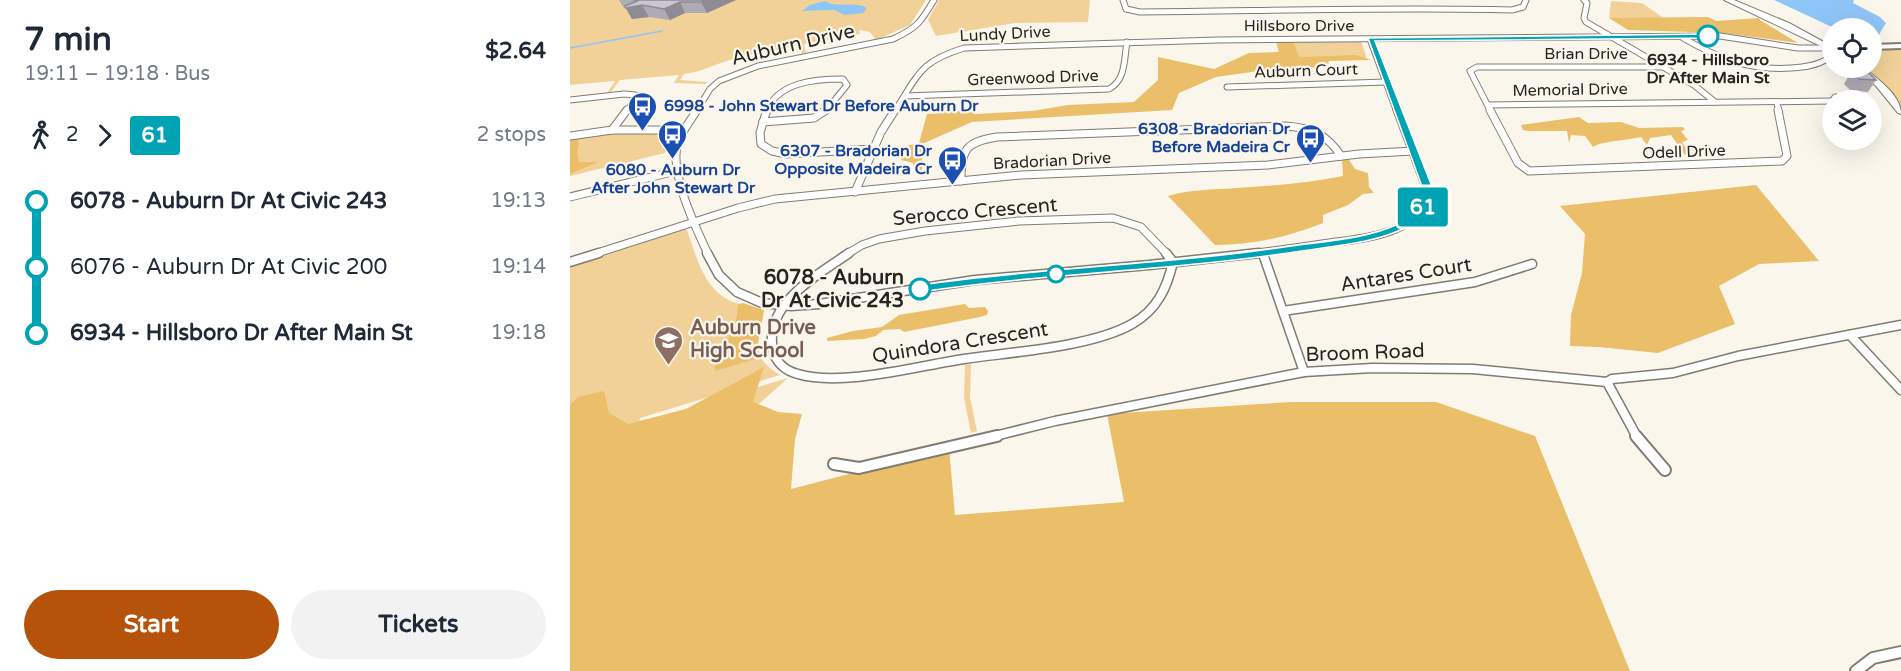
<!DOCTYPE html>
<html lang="en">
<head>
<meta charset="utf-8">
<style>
	:root { --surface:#fff; --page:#f2f2f3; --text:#1f2937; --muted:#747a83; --accent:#b45309 }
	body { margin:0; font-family:"Varela Round",sans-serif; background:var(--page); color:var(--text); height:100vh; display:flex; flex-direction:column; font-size:22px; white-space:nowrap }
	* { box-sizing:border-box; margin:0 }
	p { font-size:20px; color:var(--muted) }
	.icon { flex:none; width:33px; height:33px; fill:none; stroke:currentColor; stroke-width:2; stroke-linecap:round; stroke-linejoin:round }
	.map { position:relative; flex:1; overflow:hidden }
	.sheet { display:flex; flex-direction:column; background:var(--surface); width:570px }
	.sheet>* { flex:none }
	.badge { padding:0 12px; border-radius:4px; font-size:21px; line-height:39px }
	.fabs { position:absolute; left:1252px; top:18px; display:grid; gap:12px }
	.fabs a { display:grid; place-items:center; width:60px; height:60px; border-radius:50%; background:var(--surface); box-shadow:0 6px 24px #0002; font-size:30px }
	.map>.badge { position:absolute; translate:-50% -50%; box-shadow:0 0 0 3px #fff }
	.legs { display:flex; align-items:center; gap:9px; height:66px; padding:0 24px; font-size:20px }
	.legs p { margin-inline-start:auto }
	.overview { display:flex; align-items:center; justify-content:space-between; height:102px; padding:0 24px }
	h1 { font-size:33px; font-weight:700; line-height:45px }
	.cta { display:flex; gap:12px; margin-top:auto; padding:12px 24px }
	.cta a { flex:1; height:69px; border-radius:36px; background:var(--accent); color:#fff; font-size:24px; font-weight:700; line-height:69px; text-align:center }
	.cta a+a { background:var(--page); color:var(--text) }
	ul { padding:0 24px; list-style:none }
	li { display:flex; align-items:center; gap:21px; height:66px; font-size:22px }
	li i { display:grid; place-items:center; width:9px; height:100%; margin:0 8px; background:currentColor }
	li i::after { content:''; width:15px; height:15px; margin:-8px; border:4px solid; border-radius:50%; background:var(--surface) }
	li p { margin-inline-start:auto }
	li:first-child i { background:linear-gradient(#0000 50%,currentColor 0) }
	li:last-child i { background:linear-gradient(currentColor 50%,#0000 0) }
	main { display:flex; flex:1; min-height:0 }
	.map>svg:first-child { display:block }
</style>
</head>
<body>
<main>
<section class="sheet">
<div class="overview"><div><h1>7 min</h1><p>19:11 – 19:18 · Bus</p></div><b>$2.64</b></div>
<div class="legs"><svg class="icon" aria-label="walk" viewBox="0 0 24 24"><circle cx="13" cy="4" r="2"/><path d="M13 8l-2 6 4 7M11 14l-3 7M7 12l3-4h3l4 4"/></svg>2<svg class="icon" aria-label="forward" viewBox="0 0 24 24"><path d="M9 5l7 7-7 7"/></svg><b class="badge" style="background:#00a3b4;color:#fff">61</b><p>2 stops</p></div>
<ul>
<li><i style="color:#00a3b4"></i><b>6078 - Auburn Dr At Civic 243</b><p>19:13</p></li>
<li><i style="color:#00a3b4"></i><span>6076 - Auburn Dr At Civic 200</span><p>19:14</p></li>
<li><i style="color:#00a3b4"></i><b>6934 - Hillsboro Dr After Main St</b><p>19:18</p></li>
</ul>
<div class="cta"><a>Start</a><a>Tickets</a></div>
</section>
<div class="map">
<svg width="1331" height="671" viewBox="0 0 1331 671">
	<rect width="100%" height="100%" fill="#fbf6ec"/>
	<!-- green -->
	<g fill="#f1d198">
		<path d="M0,0h356l-16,25 -34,15 -6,-8 -11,-2 1,4 -56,10 2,9 -4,1 -3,-9c-21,5 -44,8 -65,14 -17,4 -32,13 -50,15l-4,6 28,2 -3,2 -31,-1 5,-8 -59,5 -9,12 -4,1 8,-12 -45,4z"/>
		<path d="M369,0h151l-2,22 -73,1 -79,13 -8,-16z"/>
		<path d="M1041,1l31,2 23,16 -56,-1z"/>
		<path d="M707,41h84l6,18h-39l1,5h-49z"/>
		<path d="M1331,49v58l-26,-27 -15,-12h12v-17z"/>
		<path d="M36,134l62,-1 3,1 -6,19 -95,23v-37z"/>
		<path d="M113,229l4,1c10,28 16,59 46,72 10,4 21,5 31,9 -4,29 -16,45 16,64l-140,43 -1,5 149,-45 -38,34 -180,43v-189z"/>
		<path d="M401,364l-1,33 7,34 -6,2 -7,-35 1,-33z"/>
	</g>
	<!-- forest -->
	<g fill="#ebbe6a">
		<path d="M1138,17l8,4 43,-3 1,2 38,23 -75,-10 -95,-3 -19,-12z"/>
		<path d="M706,41h17l6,16 57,-2 15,5 -42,1 -5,6 -65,4 -43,6 -37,16 -7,17 -200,12 -50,22v30h-6l-3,-11 -12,-3 1,-13 17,-4 8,-29 49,-4 -2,4 58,-3 36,-6 66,-3 24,-22v-23l56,12 35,-16 30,-1z"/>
		<path d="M1009,117l9,6 33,-1 18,6 44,-1 2,3 -4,1 7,9 -6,2 8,12 -5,1 -14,-20 -21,3 -3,7 -6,-8c-12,3 -39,4 -48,10l-8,-11 -14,-1 -2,8 -2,-12h-40l-4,-1 -2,-5z"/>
		<path d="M8,136l1,9 -2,7 2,10h19l-28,12v-36z"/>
		<path d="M778,158l7,11 13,4 1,14 5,6 -11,1 -15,11 -25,10v8c-35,14 -70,22 -108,22l-47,-49c23,-7 45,-6 68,-8 36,-2 72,-5 107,-12l-1,-17z"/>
		<path d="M1186,185l63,76 -60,3 -40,22 16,38 -77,29 -59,-6 -29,-1 1,-31 11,-42 3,-39 -25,-28z"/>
		<path d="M173,303l21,7 -9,49 -40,12c0,-17 10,-24 17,-39 4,-9 5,-18 6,-28z"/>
		<path d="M395,304l4,4 16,-1 3,4 -1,4 -7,2 -76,15 -4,-3 -17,1 -7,6 -12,3 -37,2v-3l26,-7 29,-4 17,-12z"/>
		<path d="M194,367l-11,35 25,10 24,2 -7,25 -4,50 158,-41 6,67 169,-13 -17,-88 184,-12h145l99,34 95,235h-1060v-266l8,-8 26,-6 5,22 19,11 58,-15z"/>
	</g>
	<!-- water -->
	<g fill="#8ec5f7">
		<path d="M1204,0h80l-1,3 27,14 6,6 -8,13 -6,-1v-7h-38z"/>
		<path d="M255,1c12,8 31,-1 42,7l-4,5 -18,2 -11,-5 -32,1 8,-6z"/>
	</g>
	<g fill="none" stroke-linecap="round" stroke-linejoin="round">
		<!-- stream -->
		<path stroke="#8ec5f7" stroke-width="1.5" d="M0,48l92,-17"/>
		<defs>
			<g id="minor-far3">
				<path d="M553,0l3,9 14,3c124,-1 248,-5 372,-2l11,-3 3,-7"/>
				<path d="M1014,0l3,3 -3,15 2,4 108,63 21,17"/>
				<path d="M1113,38c35,20 66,33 108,30 12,-1 25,-2 36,-9"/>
				<path d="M800,39l27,73"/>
				<path d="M657,87l159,-5"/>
				<path d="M335,96l204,-7c17,-9 15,-30 18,-47"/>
				<path d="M0,100l54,-6 12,1 1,3 -11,14"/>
				<path d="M1263,100l2,-3 16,3"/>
				<path d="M1207,103l2,9"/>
				<path d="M918,105l345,-4"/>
				<path d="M126,112l14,-23 9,-8 39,-15 135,-27c24,-11 28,-17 41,-39"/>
				<path d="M196,112c12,-30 48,-33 77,-33l4,6 -22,27"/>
				<path d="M324,112c25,-38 25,-50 70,-64l253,-8 503,-4 78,12h31"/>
				<path d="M921,112l-21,-41 7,-4h185"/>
			</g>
			<g id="minor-far2">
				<path d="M127,110c-6,10 -15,21 -19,32 -10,29 18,86 30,112"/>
				<path d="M920,110l28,53 11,8 253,-10 5,-5 -9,-46"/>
				<path d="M193,122l-3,11 1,11 11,7 14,3 87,-5"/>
				<path d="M193,122l4,-12"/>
				<path d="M193,122l51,-4 12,-8"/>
				<path d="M42,130l15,-20"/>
				<path d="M0,136l42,-6h72"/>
				<path d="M391,181c0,-31 4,-39 36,-44l289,-11c25,2 41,8 55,30"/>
				<path d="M285,192l26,-60 14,-22"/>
				<path d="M0,197l106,-26"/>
				<path d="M24,254l144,-46 37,-9 246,-24 247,-10 91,-11 54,-3"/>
				<path d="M277,254l15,-9 17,-6 46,-8 94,-10 94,-3 28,9 26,27"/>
				<path d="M676,254c28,-3 56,-7 83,-11 34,-5 94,-8 98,-53l-30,-80"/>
			</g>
			<g id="minor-far1">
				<path d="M137,253l12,22 18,17 25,11 29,3 28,-2 156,-24 174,-15 110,-12"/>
				<path d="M279,253c-31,22 -86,51 -76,97 3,13 13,21 25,24 44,13 119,-8 166,-15 47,-7 128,-12 168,-35 25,-14 35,-36 41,-62l-7,-9"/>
				<path d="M693,254l41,118"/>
				<path d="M0,262l29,-9"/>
				<path d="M713,311l192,-29 57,-18"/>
				<path d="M1280,335l51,55"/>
				<path d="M1037,382l30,55"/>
				<path d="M421,437l64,-16 249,-49 68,-4 101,1 134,13 5,-3 61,-6 65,-17 163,-31"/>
			</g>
			<g id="minor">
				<path d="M1066,436l29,34"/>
				<path d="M264,464l25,4 138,-32"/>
				<path d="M1286,671l17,-13 28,-6"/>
			</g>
			<path id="tertiary" d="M1331,44v4l-29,1v-4z"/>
			<g id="primary">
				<path d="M1154,0h10l55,23 44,24v5z"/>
				<path d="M1285,68h9c14,11 37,27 37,46l-3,-1 -22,-27z"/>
			</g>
		</defs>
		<!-- minor-far3 casing -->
		<use href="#minor-far3" stroke="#817c73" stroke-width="7"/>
		<!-- minor-far2 casing -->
		<use href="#minor-far2" stroke="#817c73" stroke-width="9"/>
		<!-- minor-far1 casing -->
		<use href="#minor-far1" stroke="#817c73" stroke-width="11"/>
		<!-- minor casing -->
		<use href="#minor" stroke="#817c73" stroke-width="14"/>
		<!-- tertiary casing -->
		<use href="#tertiary" stroke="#817c73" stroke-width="4"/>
		<!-- primary casing -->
		<use href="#primary" stroke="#817c73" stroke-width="2"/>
		<!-- minor-far3 -->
		<use href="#minor-far3" stroke="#fff" stroke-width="5"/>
		<!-- minor-far2 -->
		<use href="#minor-far2" stroke="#fff" stroke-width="7"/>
		<!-- minor-far1 -->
		<use href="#minor-far1" stroke="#fff" stroke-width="8"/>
		<!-- minor -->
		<use href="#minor" stroke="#fff" stroke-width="10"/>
		<!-- tertiary -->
		<use href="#tertiary" fill="#fff" fill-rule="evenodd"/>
		<!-- primary -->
		<use href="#primary" fill="#fff" fill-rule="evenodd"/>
	</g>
	<!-- wall -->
	<g fill="#afabb5">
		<path d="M49,0h117l-29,13h-22l-15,7 -21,-3 -17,2 -6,-10 -2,-1z"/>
		<path d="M1281,72l25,8 -8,12 -17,-1 -7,-7z"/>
	</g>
	<!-- shaded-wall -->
	<g fill="#8e8b93">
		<path d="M136,0h30l-29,13 -6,-11z"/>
		<path d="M110,2l5,11 -15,7 -6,-11z"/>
		<path d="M72,5l7,12 -17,2 -6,-11z"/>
	</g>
	<!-- building -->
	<g fill="#cbc7d2" stroke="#8e8b93" stroke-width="1.5">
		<path d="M64,0h72l-5,2h-21l-16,7 -22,-4 -16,3 -1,-2 12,-5z"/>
		<path d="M1281,72l18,1 7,7 -17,-1z"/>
	</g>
	<!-- line-1 -->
	<path fill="#00a3b4" stroke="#fff" stroke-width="1.5" d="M1138,34l2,4 -335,3 56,143c0,19 -7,35 -26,44 -33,16 -74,18 -110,24 -125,19 -251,21 -375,40l-6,-3 6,-4c123,-18 248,-20 371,-39 35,-5 75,-7 107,-22 18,-8 24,-22 23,-40l-53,-146z"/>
	<!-- icons -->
	<defs>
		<symbol id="bus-pin" viewBox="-11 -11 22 30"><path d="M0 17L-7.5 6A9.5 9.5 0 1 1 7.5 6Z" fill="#1a4fb4" stroke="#fbf6ec"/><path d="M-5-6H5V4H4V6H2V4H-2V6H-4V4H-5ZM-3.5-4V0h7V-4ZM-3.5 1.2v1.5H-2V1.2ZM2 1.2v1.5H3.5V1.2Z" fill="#fff"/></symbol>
		<symbol id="school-pin" viewBox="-11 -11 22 30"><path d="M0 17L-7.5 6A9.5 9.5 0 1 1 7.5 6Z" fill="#8d6e63" stroke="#fbf6ec"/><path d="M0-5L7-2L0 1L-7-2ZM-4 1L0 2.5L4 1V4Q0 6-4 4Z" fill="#fff"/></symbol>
	</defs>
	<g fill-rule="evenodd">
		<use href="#bus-pin" x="56" y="90" width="33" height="45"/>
		<use href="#bus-pin" x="86" y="118" width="33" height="45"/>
		<use href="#bus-pin" x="724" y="122" width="33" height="45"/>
		<use href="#bus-pin" x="366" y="144" width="33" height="45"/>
		<use href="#school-pin" x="82" y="324" width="33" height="45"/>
	</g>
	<!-- markers -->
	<g fill="#fff" stroke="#00a3b4" stroke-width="3">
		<circle cx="1138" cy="36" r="10"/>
		<circle cx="486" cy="274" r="8"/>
		<circle cx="350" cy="289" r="10"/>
	</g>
	<g text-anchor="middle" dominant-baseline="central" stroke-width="4.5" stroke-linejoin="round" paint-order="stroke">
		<!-- far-street labels -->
		<g font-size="16" fill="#272522" stroke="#fbf6ec">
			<text x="729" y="26">Hillsboro Drive</text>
			<text transform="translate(435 34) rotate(-3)">Lundy Drive</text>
			<text x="1016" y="54">Brian Drive</text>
			<text transform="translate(736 71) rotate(-2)">Auburn Court</text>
			<text transform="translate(463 78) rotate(-2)">Greenwood Drive</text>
			<text transform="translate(1000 90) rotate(-1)">Memorial Drive</text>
			<text transform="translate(1114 152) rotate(-2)">Odell Drive</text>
			<text transform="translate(482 161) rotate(-3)">Bradorian Drive</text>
		</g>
		<!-- far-stop labels -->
		<g font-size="16" font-weight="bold" fill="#272522" stroke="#fbf6ec">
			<text x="1138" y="60">6934 - Hillsboro<tspan x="1138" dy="18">Dr After Main St</tspan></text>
		</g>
		<!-- far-transit labels -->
		<g font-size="16" font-weight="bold" fill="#164399" stroke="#fbf6ec" text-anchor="end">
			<text x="94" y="106" text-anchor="start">6998 - John Stewart Dr Before Auburn Dr</text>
			<text x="720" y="129">6308 - Bradorian Dr<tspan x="720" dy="18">Before Madeira Cr</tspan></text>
			<text x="362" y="151">6307 - Bradorian Dr<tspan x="362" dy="18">Opposite Madeira Cr</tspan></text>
			<text x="103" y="170" text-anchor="middle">6080 - Auburn Dr<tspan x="103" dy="18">After John Stewart Dr</tspan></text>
		</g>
		<!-- street labels -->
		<g font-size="20" fill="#272522" stroke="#fbf6ec">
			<text transform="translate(223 45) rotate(-13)">Auburn Drive</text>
			<text transform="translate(405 212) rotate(-5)">Serocco Crescent</text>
			<text transform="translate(836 275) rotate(-9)">Antares Court</text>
			<text transform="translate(390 343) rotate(-9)">Quindora Crescent</text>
			<text transform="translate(795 353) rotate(-2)">Broom Road</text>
		</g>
		<!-- stop labels -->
		<g font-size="20" font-weight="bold" fill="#272522" stroke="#fbf6ec" text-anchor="end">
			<text x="334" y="278">6078 - Auburn<tspan x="334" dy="23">Dr At Civic 243</tspan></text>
		</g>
		<!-- education labels -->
		<g font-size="20" font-weight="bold" fill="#785e54" stroke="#fbf6ec" text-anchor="start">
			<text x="120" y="328">Auburn Drive<tspan x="120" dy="23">High School</tspan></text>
		</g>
	</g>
</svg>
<div class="fabs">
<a><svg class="icon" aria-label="locate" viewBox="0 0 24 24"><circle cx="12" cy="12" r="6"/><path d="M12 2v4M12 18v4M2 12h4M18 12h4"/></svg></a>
<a><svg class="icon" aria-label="layers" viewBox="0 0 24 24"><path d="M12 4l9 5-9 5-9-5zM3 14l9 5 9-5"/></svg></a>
</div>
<b class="badge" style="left:853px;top:207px;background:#00a3b4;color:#fff">61</b>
</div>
</main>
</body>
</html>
